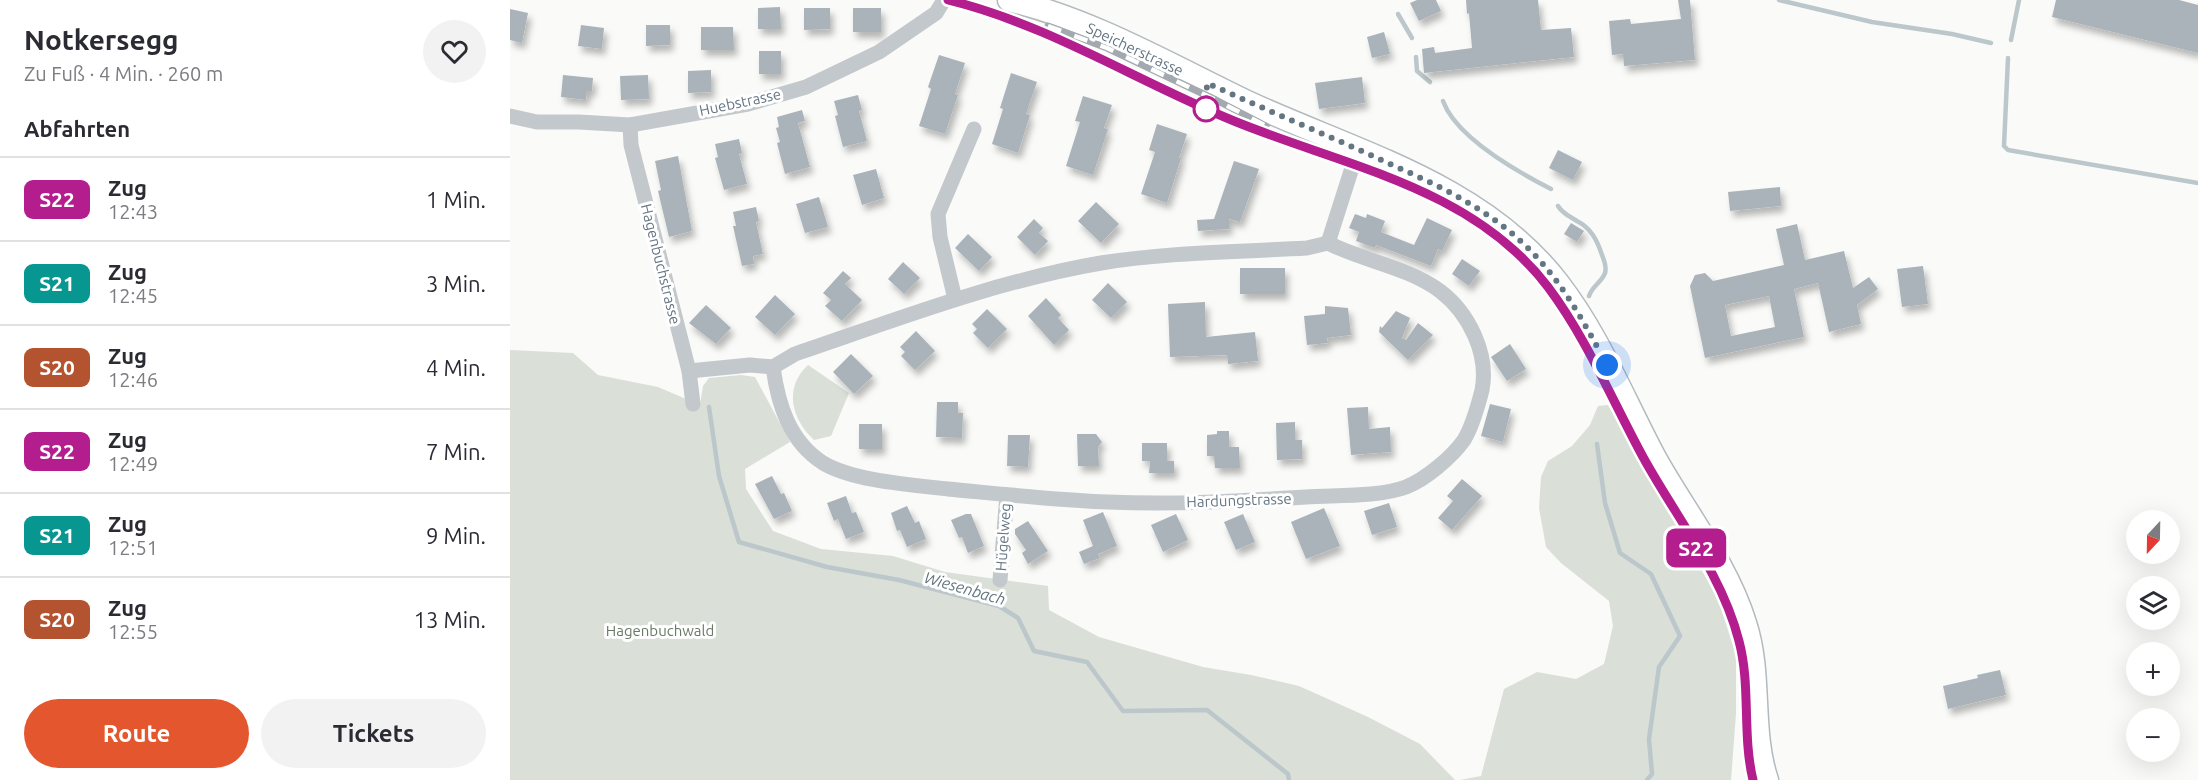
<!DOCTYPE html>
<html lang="de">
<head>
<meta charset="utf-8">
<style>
	:root { --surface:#fff; --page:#f2f2f3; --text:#2b2b33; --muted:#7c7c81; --line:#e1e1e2; --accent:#e4572e }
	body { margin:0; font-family:Ubuntu,sans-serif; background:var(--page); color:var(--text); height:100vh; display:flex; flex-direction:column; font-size:22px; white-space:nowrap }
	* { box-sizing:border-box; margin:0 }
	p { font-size:20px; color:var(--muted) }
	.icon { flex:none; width:33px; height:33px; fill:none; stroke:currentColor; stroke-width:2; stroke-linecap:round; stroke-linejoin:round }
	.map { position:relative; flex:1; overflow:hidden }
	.panel { display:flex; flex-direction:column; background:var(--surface); width:510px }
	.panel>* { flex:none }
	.badge { padding:0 12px; border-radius:9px; font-size:21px; line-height:39px }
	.needle { width:39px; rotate:202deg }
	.tools { position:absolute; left:1616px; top:510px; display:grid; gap:12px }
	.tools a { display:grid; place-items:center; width:54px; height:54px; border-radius:50%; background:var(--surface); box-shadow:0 6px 24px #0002; font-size:30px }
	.you { position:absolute; width:30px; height:30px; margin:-15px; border:4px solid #fff; border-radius:50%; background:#1a73e8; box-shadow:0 0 0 9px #1a73e833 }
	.map>.badge { position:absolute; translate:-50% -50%; box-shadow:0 0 0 3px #fff }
	h2 { padding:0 24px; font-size:22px; line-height:54px }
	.round { display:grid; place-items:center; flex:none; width:63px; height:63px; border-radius:32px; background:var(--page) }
	.headline { display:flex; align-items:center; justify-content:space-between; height:102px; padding:0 24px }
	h1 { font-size:28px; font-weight:600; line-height:45px }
	.primary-button { display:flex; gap:12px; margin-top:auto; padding:12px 24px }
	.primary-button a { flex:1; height:69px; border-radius:36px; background:var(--accent); color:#fff; font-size:24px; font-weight:600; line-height:69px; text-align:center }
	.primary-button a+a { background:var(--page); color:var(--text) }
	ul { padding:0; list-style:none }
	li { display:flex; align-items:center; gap:18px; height:84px; padding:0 24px; border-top:2px solid var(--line) }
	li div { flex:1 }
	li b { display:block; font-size:22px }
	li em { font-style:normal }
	li .badge { min-width:66px; font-weight:700; text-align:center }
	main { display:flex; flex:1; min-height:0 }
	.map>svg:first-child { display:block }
</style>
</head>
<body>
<main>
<section class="panel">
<div class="headline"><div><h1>Notkersegg</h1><p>Zu Fuß · 4 Min. · 260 m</p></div><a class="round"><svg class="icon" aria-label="heart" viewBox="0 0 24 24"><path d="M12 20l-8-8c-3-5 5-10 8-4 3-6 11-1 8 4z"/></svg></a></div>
<h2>Abfahrten</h2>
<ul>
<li><span class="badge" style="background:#b41d8e;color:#fff">S22</span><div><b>Zug</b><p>12:43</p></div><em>1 Min.</em></li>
<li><span class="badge" style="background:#089690;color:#fff">S21</span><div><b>Zug</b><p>12:45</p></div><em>3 Min.</em></li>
<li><span class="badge" style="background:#b4532f;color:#fff">S20</span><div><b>Zug</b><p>12:46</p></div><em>4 Min.</em></li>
<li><span class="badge" style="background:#b41d8e;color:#fff">S22</span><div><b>Zug</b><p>12:49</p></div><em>7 Min.</em></li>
<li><span class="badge" style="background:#089690;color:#fff">S21</span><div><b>Zug</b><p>12:51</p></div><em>9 Min.</em></li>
<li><span class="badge" style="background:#b4532f;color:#fff">S20</span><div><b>Zug</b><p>12:55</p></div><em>13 Min.</em></li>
</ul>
<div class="primary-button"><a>Route</a><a>Tickets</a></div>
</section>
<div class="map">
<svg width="1688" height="780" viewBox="0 0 1688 780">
	<defs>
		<filter id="shadow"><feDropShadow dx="3.5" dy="6" stdDeviation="3" flood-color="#0004"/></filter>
	</defs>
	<rect width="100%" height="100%" fill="#fafaf8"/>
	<!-- green -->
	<g fill="#dadfd7">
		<path d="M0,350l63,3 25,22 60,12 42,18 3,-19 6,-8 32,-3 14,2 35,65 -45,27 1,20 27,42 48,18 72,7 52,16 103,14 1,24 50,27 104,30 48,8 48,11 69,31 52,27 35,36h-945z"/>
		<path d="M298,365l41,28 -18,43 -17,4c-22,-20 -31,-52 -6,-75z"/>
		<path d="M1098,405l110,194 18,56v58l-5,67h-271l21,-4 23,-87 33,-17 39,7 28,-15 9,-38 -4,-25 -48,-38 -15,-16 -7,-39 2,-31 7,-16 24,-15 18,-21 8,-19z"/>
	</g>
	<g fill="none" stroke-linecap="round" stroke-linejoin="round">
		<!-- stream -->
		<g stroke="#bbc7cb" stroke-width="4.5">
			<path d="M1269,0l93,22 80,12 39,9"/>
			<path d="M888,14l14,24"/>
			<path d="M1501,40l8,-40"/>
			<path d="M906,57l1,14 13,11"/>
			<path d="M1498,58l-4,88 4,4 190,33"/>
			<path d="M933,101c13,36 75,71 108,88"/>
			<path d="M1048,206c5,8 11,10 19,15 14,7 20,19 25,34 2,5 5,12 3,18 -3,9 -13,13 -16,23"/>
			<path d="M199,407l10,69 20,66 88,25 72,13 100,26 19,12 16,33 53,11 36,49 84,-1 81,64 1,6"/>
			<path d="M1087,444l8,59 15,50 31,21 29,62 -21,31 -10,72 3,35 -5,6"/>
		</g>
	</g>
	<!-- building -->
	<g fill="#aab3b9" fill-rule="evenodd" filter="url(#shadow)">
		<path d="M907,0h19l5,11 -22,10 -9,-18z"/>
		<path d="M956,0h72l3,30 30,-2 3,29 -150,16 -2,-24 12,-2 1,6 37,-5 -3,-35 -2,1z"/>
		<path d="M1168,0h12l5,60 -71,6 -1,-12 -11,1 -3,-34 21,-2 1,5 50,-5z"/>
		<path d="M1546,0h123l19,5v48l-146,-36z"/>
		<path d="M270,7l1,22h-23v-21z"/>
		<path d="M294,8h26v21l-26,1z"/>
		<rect x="343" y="8" width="28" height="24"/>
		<path d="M0,9l18,4 -6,30 -12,-3z"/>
		<path d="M71,25l23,3 -2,21 -24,-3z"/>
		<path d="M136,25h24v20l-24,1z"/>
		<path d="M191,27h32l1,23h-33z"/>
		<path d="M874,32l6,22 -18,4 -5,-21z"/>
		<rect x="249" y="51" width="22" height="23"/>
		<path d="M429,55l26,8 -10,31 3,1 -13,39 -26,-8 12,-37 -3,-2z"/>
		<path d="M201,70v22l-23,1v-22z"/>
		<path d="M501,73l26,9 -11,32 4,1 -12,38 -26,-9 11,-35 -3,-1z"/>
		<path d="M53,75l30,3 -1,13h-5l-1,9 -25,-3z"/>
		<path d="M138,75l1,24 -28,1 -1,-24z"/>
		<path d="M852,77l3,26 -46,6 -4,-26z"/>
		<path d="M348,95l4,15 -3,1 8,30 -24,6 -8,-31 3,-1 -4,-14z"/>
		<path d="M573,96l29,9 -8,23 4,1 -15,46 -27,-9 14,-44 -5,-1z"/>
		<path d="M292,110l3,11 -7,2 12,44 -25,7 -8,-31 3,-1 -4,-14 3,-1 -2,-10z"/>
		<path d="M647,124l30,10 -8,24h2l-14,45 -26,-9 14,-42 -6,-2z"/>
		<path d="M229,139l3,14 -3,1 8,30 -23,6 -9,-32 3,-1 -3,-13z"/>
		<path d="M1048,150l24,12 -9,18 -24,-12z"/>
		<path d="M168,156l14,75 -23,6 -11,-46 3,-1 -6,-29z"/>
		<path d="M724,161l25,8 -19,53 -11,-3v10l-31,2 -1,-11 17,-1z"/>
		<path d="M366,169l8,29 -22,7 -9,-30z"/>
		<path d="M1270,187l1,19 -51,5 -2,-19z"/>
		<path d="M309,197l9,30 -23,6 -9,-29z"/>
		<path d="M586,202l23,22 -18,19 -23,-22z"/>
		<path d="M246,207l3,14 -3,1 7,32 -10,2 1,8 -12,2 -9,-40h3l-3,-14z"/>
		<path d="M845,214l11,4 1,-4 18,7 -4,11 33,13 13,-27 25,12 -10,21 -4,-2 -7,17 -55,-21 -1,3 -19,-7 3,-9 -10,-4z"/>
		<path d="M524,219l9,9 -4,5 9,8 -13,14 -18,-18z"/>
		<path d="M1061,223l13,8 -7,11 -13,-8z"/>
		<path d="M1287,224l8,36 39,-9 9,37 16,-11 9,12 -21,16 4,19 -32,8 -11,-49 -24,6 10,48 -99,21 -15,-72 5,-11 10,-2 8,8 71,-16 -8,-36zM1259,296l6,31 -44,9 -6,-31z"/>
		<path d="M458,234l24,23 -13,14 -24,-23z"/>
		<path d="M952,259l18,12 -11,15 -17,-12z"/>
		<path d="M393,262l17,16 -16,16 -16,-15z"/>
		<path d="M1413,266l5,38 -26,3 -5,-38z"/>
		<rect x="730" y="268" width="45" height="26"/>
		<path d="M333,271l8,7 -6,6 17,16 -20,21 -17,-15 6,-6 -8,-7z"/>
		<path d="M598,283l19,19 -16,16 -19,-18z"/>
		<path d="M265,295l20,19 -20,21 -20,-18z"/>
		<path d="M536,298l15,17 -3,3 11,12 -15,15 -26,-29z"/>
		<path d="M695,302l1,35 49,-5 3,29 -30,3 -1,-9 -57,2 -2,-53z"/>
		<path d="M196,305l25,23 -15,16 -27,-21z"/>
		<path d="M815,306l23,2 3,27 -24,3 1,5 -21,2 -3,-29 21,-2z"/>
		<path d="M477,309l20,20 -19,19 -15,-15 4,-4 -5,-5z"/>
		<path d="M886,311l14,7 -8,20 4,2 12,-17 15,12 -25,25 -29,-28 1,-6 2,2z"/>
		<path d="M406,331l19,20 -20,19 -14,-14 4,-4 -5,-5z"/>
		<path d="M1000,344l16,25 -19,12 -16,-24z"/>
		<path d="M341,354l22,22 -19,18 -21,-22z"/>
		<path d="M427,402h21v11h5l-1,25 -26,-1z"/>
		<path d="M980,404l21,5 -8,33 -22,-6z"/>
		<path d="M858,407l1,22 21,-2 1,25 -40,3 -4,-47z"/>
		<path d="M785,422v18h7v19l-25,1 -1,-37z"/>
		<rect x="349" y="424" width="23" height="25"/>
		<path d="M707,431h12v16h10l1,21h-25l-1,-12h-7v-21l10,-1z"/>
		<path d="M567,434h19l6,8 -4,5 1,19h-21z"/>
		<path d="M498,435h22l-2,32 -21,-1z"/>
		<path d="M632,443h25v18h7v12h-25l1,-12h-8z"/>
		<path d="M262,476l9,18 3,-1 8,18 -18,8 -19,-35z"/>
		<path d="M952,479l20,17 -30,34 -14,-12 15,-17 -6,-5z"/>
		<path d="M336,496l6,17 4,-1 8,20 -18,7 -8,-20 -4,2 -7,-18z"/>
		<path d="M879,503l8,24 -25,8 -8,-24z"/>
		<path d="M397,506l8,17 4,-2 7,18 -19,8 -7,-17 -3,1 -6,-18z"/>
		<path d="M814,508l16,38 -34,13 -15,-37z"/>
		<path d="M593,512l14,34 -19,8 2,4 -16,6 -5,-12 14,-6 -10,-26z"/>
		<path d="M456,514h5l13,32 -16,7 -6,-16 -3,1 -8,-18z"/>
		<path d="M666,514l12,26 -25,12 -12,-27z"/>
		<path d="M733,514l12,28 -19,8 -12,-28z"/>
		<path d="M518,521l20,30 -20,13 -6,-11 4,-3 -11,-16v-5z"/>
		<path d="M1490,670l6,25 -58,14 -5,-23 35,-8 -1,-3z"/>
	</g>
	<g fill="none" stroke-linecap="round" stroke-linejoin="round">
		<defs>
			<path id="secondary" d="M499,0c84,20 161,65 238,102 108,50 235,82 311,181 41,53 66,117 97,175 30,54 72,106 90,165 17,51 5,107 22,157"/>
		</defs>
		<!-- secondary casing -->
		<use href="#secondary" stroke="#b3babf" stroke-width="25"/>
		<!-- street -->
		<g stroke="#c3c8cc" stroke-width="15">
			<path d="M0,116l27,6h42l51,3 118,-21 58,-17 73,-35 57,-39 8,-13"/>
			<path d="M120,125l1,20 58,226 4,33"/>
			<path d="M445,299l-15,-62 -2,-23 36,-85"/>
			<path d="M263,367c5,37 16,74 50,96 30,18 90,22 125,26 53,5 107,11 160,13 66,3 132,-1 198,-5 29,-2 73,0 100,-10 20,-8 46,-30 58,-47 9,-15 14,-34 18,-50 7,-36 -13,-77 -42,-99 -32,-24 -77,-30 -112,-48"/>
			<path d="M179,371l61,-6 23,2 22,-13c100,-34 201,-73 306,-91 68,-11 138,-11 206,-15l21,-5 30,-94"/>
			<path d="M490,580l7,-85"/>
		</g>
		<!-- secondary -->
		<use href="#secondary" stroke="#fff" stroke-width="22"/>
		<defs>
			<g id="rail">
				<path d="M438,0l30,8"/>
				<path d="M460,5c25,8 50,15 74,26 60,27 118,59 178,85 113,48 245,68 324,170 41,52 66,114 98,171 30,56 71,109 91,169 16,50 6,103 18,154"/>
				<path d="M538,26l59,22 109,52 50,26"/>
			</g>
		</defs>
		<!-- rail casing -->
		<use href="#rail" stroke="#a2aab0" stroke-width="7"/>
		<!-- rail -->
		<use href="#rail" stroke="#fff" stroke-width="4.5" stroke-dasharray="14" stroke-linecap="butt"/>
	</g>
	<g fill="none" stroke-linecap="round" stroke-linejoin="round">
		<defs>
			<path id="line" d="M438,0c102,25 190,82 286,121 110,45 238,66 314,166 39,52 64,113 95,170 33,60 79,117 96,184 12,45 3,93 14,139"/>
		</defs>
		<!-- line casing -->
		<use href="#line" stroke="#fff" stroke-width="14"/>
		<!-- line -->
		<use href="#line" stroke="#b41d8e" stroke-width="9"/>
		<!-- walk -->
		<path stroke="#657683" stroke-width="6" stroke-dasharray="0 10.8" d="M696,109l1,-26c61,28 123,53 183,81 50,22 100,46 139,85 34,34 56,75 78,116"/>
	</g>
	<!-- markers -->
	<circle fill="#fff" stroke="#b41d8e" stroke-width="3" cx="696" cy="109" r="12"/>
	<g text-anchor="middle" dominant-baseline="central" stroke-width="6" stroke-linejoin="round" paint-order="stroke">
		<!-- street labels -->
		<g font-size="15" fill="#657683" stroke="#fff">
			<text transform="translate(625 49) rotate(25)">Speicherstrasse</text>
			<text transform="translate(230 102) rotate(-12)">Huebstrasse</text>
			<text transform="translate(151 264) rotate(76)">Hagenbuchstrasse</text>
			<text transform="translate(729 500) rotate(-2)">Hardungstrasse</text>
			<text transform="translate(493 537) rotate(-86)">Hügelweg</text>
		</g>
		<!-- park labels -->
		<g font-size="15" fill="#687a64" stroke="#fff">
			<text x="150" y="630">Hagenbuchwald</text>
		</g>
		<!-- water labels -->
		<g font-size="16" font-style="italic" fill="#60757c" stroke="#fff">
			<text transform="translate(455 588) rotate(16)">Wiesenbach</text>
		</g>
	</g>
</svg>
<div class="tools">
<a><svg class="needle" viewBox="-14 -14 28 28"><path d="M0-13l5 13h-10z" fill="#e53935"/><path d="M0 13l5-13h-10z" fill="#7c7c81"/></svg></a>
<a><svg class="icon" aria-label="layers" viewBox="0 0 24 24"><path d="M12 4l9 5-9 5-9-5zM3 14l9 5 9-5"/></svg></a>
<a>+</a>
<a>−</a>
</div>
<div class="you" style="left:1097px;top:365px"></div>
<b class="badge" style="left:1186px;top:548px;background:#b41d8e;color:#fff">S22</b>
</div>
</main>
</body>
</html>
